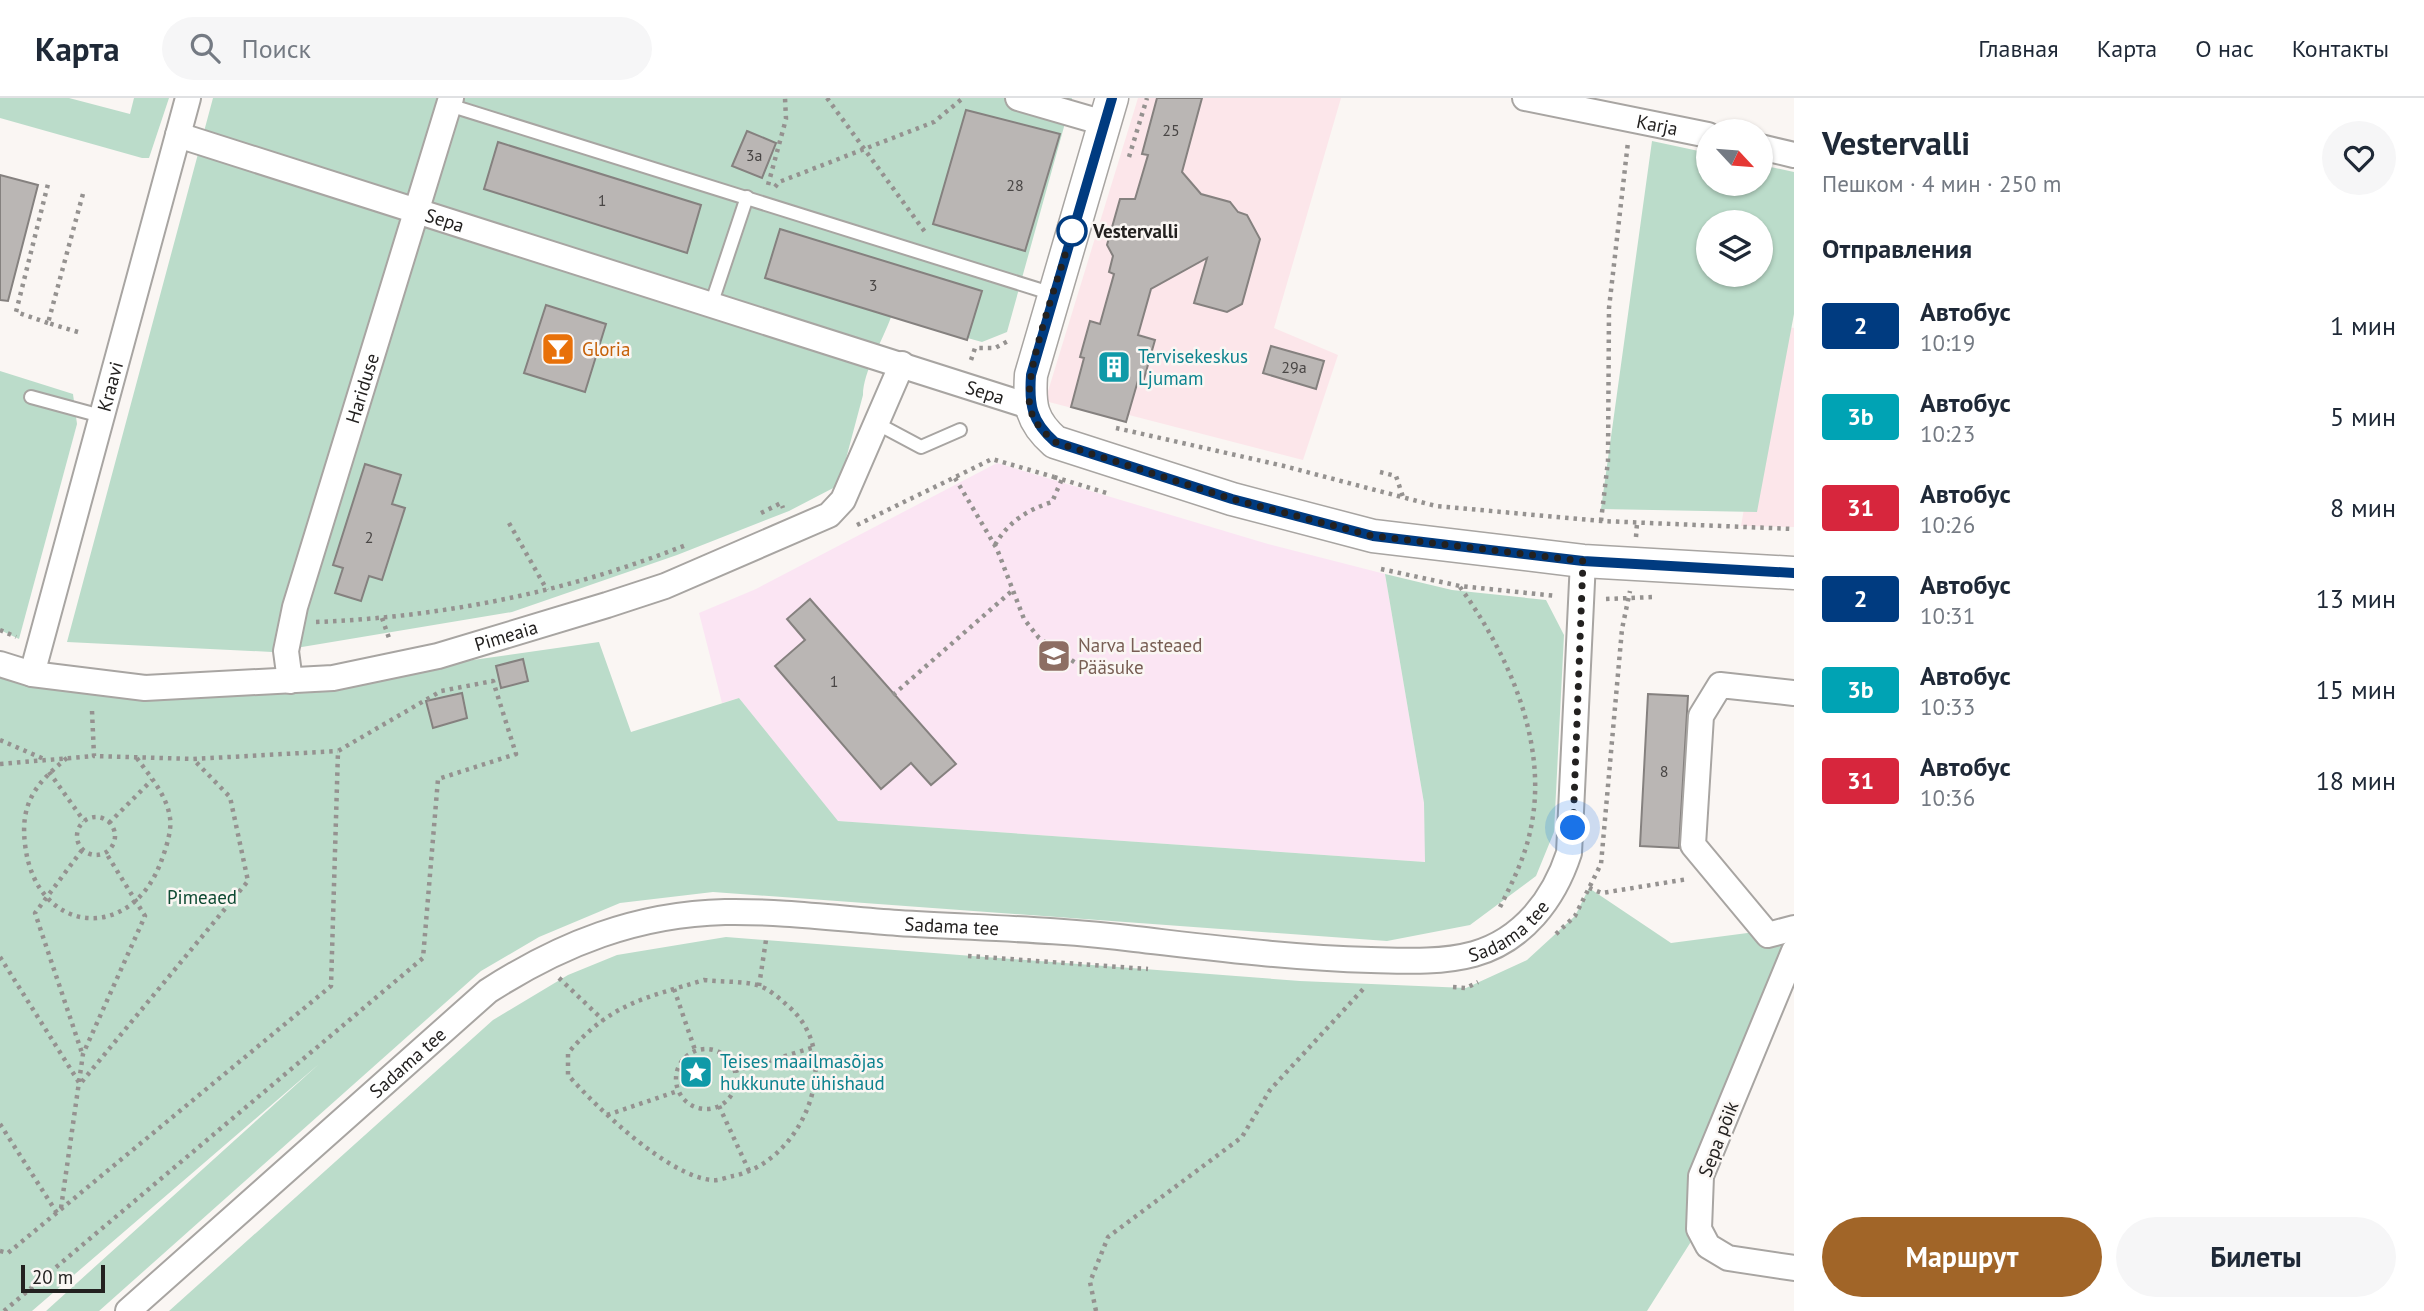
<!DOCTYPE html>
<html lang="ru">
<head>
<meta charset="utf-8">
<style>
	:root { --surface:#fff; --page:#f6f6f7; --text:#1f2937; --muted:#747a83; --line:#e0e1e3; --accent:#a16528 }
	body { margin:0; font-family:"PT Sans",sans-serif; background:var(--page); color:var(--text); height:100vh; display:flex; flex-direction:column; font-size:26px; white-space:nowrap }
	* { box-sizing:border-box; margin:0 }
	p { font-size:23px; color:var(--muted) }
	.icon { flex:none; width:38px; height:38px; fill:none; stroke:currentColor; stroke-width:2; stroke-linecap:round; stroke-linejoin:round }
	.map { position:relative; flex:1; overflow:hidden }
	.drawer { display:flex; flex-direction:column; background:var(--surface); width:630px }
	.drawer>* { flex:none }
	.badge { padding:0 14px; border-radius:5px; font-size:24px; line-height:46px }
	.needle { width:46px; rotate:116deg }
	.tools { position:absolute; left:1696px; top:21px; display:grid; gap:14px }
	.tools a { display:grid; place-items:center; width:77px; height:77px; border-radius:50%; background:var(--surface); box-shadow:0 2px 5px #0004; font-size:35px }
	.scale { position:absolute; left:21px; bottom:18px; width:84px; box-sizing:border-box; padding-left:7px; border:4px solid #232120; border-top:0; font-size:19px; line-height:24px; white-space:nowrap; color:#232120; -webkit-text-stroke:5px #faf6f3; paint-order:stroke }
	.you { position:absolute; width:35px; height:35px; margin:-18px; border:5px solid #fff; border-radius:50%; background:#1a73e8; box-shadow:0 0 0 10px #1a73e833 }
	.map>.badge { position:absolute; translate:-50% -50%; box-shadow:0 0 0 4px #fff }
	h2 { padding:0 28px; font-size:26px; line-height:63px }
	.round { display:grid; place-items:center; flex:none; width:74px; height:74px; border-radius:37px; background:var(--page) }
	.head { display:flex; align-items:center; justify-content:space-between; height:119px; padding:0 28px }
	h1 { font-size:33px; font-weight:600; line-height:52px }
	.primary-button { display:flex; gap:14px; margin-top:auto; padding:14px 28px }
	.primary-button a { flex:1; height:80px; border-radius:42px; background:var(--accent); color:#fff; font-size:28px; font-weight:600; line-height:80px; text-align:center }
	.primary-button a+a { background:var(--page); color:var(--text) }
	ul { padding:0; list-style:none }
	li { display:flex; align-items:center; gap:21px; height:91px; padding:0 28px }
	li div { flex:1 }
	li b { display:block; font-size:26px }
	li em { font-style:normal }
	li .badge { min-width:77px; font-weight:700; text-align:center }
	header { display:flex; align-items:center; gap:42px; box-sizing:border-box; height:98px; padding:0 35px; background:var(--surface); border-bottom:2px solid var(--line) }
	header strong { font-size:33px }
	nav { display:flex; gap:38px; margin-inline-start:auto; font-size:24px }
	.search { width:490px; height:63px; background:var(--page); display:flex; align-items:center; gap:18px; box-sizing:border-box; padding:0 24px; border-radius:38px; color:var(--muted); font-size:26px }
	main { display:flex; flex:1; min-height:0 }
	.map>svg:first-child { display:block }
</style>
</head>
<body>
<header>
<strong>Карта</strong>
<div class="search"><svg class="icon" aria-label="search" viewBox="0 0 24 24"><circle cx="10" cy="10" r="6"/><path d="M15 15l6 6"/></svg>Поиск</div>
<nav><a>Главная</a><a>Карта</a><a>О нас</a><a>Контакты</a></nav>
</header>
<main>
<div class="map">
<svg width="1794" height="1213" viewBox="0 0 1794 1213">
	<rect width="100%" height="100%" fill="#faf6f3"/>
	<!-- commercial -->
	<g fill="#fce6ea">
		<path d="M1138,0h203l-67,230 64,27 -35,105 -174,-45 -3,7 -81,-21z"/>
		<path d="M1776,227l18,3v199l-53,-1z"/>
	</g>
	<!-- education -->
	<path fill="#fbe5f3" d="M997,365l271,81 117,30 39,229 2,59 -589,-41 -98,-123 -17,5 -23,-90 57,-24z"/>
	<!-- green -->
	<g fill="#bbdcca" fill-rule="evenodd">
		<path d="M0,0h69l61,16 4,-16h35l-20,60h-7l-142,-40z"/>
		<path d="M213,0h859l-65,234 -25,10 -91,-25c-8,23 -28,55 -28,78l-24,90 -50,26 -112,44 -165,57 -240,40 -205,-10z"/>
		<path d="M1652,43l56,12v31h52l1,-19 33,7v142l-37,198 -156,-3zM1708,124h52v53h-52z"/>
		<path d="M0,273l73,23 4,30 -58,215 -19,-9z"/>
		<path d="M1385,476l67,16 94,10 18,35 -10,197 -18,44 -66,49 -83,16 -674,-49 -93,11 -81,34 -58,34 -382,340h-53l273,-247 -287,247h-32v-638l148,22 166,-2 81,-22 204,-29 32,90 108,-34 99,123 587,41 -1,-59z"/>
		<path d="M1589,790l82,55 123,-16 -93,249 -2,53 -52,82h-1478l324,-291 75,-45 49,-20 109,-18 574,44 166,7 61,-28 48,-44z"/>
	</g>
	<!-- building -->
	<g fill="#bab6b4" stroke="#85817f" stroke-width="2">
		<path d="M1157,0h45l-20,74 19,22 29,8 8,10 9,3 13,24 -18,65 -15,8 -33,-9 13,-45 -56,31 -13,46 17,5 -11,39 -5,-2 -13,45 -55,-15 13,-49 -4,-1 10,-36 10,3 14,-50 -5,-2 4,-16 -6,-11 13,-46h15l13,-44 -6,-1z"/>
		<path d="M966,12l94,24 -35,117 -92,-27z"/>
		<path d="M747,33l29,12 -14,35 -30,-12z"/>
		<path d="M498,44l203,63 -14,48 -203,-64z"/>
		<path d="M0,77l38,10 -30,116 -8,-1z"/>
		<path d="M780,131l202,62 -15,49 -202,-62z"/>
		<path d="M546,207l60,19 -21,68 -61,-19z"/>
		<path d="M1271,248l53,15 -8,28 -53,-16z"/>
		<path d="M365,366l36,11 -9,29 13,4 -23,72 -13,-4 -8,25 -26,-8 8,-25 -10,-3z"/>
		<path d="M810,501l146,165 -25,21 -20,-22 -30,26 -106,-123 30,-26 -18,-21z"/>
		<path d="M523,561l5,22 -27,7 -5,-22z"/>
		<path d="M462,595l5,25 -34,10 -7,-27z"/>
		<path d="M1648,596l40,2 -9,152 -39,-2z"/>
	</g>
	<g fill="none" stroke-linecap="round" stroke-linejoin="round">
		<defs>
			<g id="service">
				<path d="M449,7l604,189"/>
				<path d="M711,207l36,-108"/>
				<path d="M31,299l70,19"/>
				<path d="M876,325l45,24 39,-17"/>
			</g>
			<g id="minor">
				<path d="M1018,0l86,25"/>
				<path id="s1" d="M1525,0l183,37"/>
				<path id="s2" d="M178,37l851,271"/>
				<path d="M1760,49l34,8"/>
				<path id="s3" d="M0,566l32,10 113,14 188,-10 105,-22 169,-51 58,-19 164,-71 14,-15 59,-136"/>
				<path id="s4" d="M32,576l156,-576"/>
				<path id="s5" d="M290,583l-4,-30 9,-44 156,-509"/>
				<path d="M1794,595l-74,-8 -19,31 -8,129 75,90 26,-7"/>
				<path d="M1794,853l-93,225 -2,53 9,17 20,12 66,10"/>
				<path id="s6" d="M128,1213l360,-320c73,-47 149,-77 237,-79 57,-1 116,7 173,11 79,5 159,6 237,16 79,9 157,19 236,21 34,1 70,3 103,-6 49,-14 80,-55 95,-101l14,-292"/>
			</g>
			<path id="tertiary" d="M1112,0l-81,277c-2,30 0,46 24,67l177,57 141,37 210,25 211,12"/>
		</defs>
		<!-- service casing -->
		<use href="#service" stroke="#a8a5a2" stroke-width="16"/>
		<!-- minor casing -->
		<use href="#minor" stroke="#a8a5a2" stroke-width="28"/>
		<!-- tertiary casing -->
		<use href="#tertiary" stroke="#a8a5a2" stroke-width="35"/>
		<!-- path -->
		<g stroke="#959290" stroke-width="4.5" stroke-dasharray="3.5 5" stroke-linecap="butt">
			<path d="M827,0l98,134"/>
			<path d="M1129,59l18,-59"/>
			<path d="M768,87l18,-66 -1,-21"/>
			<path d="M775,89l4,-5 155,-60 29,-24"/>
			<path d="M48,225l-32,-11 33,-132"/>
			<path d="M78,234l-30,-9 36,-133"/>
			<path d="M971,262l4,-12h20l15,-8"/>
			<path d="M1116,330l168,38 152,40 165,15 193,8"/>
			<path d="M1380,374l16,4 7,21"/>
			<path d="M1054,379l56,17"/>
			<path d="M955,380l42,71 27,70 15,19 47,32"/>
			<path d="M761,415l20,-10 2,5"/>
			<path d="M1601,423l7,-60 1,-153 19,-166"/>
			<path d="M509,425l38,67"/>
			<path d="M857,427l135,-66 62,18 1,-4"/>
			<path d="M1636,439l1,-14"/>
			<path d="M995,447c13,-23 32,-35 57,-43l10,-23"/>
			<path d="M1381,471l79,17 96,10"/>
			<path d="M1460,489c49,68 90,159 70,245 -6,28 -19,53 -32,79"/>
			<path d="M1606,501l47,-2"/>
			<path d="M382,520l8,23"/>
			<path d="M316,524c127,-5 251,-30 370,-77"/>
			<path d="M0,532l16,7"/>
			<path d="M893,597l120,-105"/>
			<path d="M92,613l2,45 99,3 145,-8"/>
			<path d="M0,642l44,19"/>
			<path d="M67,660c-31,25 -47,45 -42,86 10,91 107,101 137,15 4,-11 10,-29 8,-41 -3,-23 -21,-43 -34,-61"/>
			<path d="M0,666l94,-8"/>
			<path d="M49,674l35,49"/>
			<circle cx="96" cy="738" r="19"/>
			<path d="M109,725l43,-43"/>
			<path d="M82,752l-47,63 47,140"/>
			<path d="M1589,790l13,5 86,-14"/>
			<path d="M1556,836l19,-18 26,-52 21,-235 8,-38"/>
			<path d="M968,858l180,13"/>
			<path d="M0,859l80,127 168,-203 -18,-84 -37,-38"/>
			<path d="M559,880l44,42"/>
			<path d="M704,882c17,2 37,1 53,5 11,3 22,13 31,21 59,50 15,156 -55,170 -6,1 -14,5 -21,4 -43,-3 -116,-73 -144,-105v-22c43,-50 77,-55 136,-73z"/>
			<path d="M759,888l7,-46"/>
			<path d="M1453,889l13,1 12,-6"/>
			<path d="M674,891l21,61"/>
			<circle cx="706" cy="981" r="30"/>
			<path d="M735,973l80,-24"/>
			<path d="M719,1008l31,67"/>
			<path d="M607,1017l71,-24"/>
			<path d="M0,1026l57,89"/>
			<path d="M61,1110l22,-154 62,-138 -39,-63"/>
			<path d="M0,1153l8,2 323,-267 7,-235 103,-60 52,-10 23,73 -78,25 -15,179 -419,353"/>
			<path d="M1096,1213l-6,-29 18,-45 134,-100 28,-47 96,-104"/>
		</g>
		<!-- service -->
		<use href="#service" stroke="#fff" stroke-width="12"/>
		<!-- minor -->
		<use href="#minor" stroke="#fff" stroke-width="24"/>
		<!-- tertiary -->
		<use href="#tertiary" stroke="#fff" stroke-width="32"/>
	</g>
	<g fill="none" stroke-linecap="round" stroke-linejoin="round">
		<defs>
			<path id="line" d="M1112,0l-81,277c-2,29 0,46 24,67l177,57 141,37 210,25 211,12"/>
		</defs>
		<!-- line casing -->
		<use href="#line" stroke="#fff" stroke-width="16"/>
		<!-- line -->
		<use href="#line" stroke="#003b80" stroke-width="10"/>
		<!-- walk -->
		<path stroke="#232120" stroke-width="7" stroke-dasharray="0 12.6" d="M1072,133c-10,40 -49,139 -42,176 3,15 13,25 25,35l177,57 141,37 210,25 -10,267"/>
	</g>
	<!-- icons -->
	<defs>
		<symbol id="bar-square" viewBox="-11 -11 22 22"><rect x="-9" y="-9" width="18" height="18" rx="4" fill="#e8710a" stroke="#faf6f3"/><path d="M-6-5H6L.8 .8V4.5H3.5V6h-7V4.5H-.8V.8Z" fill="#fff"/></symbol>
		<symbol id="building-square" viewBox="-11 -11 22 22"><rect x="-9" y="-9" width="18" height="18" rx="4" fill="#0f9aa8" stroke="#faf6f3"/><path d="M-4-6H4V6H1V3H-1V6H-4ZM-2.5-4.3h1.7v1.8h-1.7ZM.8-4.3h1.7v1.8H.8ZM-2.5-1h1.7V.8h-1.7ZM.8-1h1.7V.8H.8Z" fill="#fff"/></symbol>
		<symbol id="school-square" viewBox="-11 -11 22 22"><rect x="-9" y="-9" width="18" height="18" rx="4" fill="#8d6e63" stroke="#faf6f3"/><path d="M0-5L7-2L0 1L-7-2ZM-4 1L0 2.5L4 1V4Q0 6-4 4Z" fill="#fff"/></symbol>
		<symbol id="sight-square" viewBox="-11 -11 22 22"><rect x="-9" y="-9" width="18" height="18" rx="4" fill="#0f9aa8" stroke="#faf6f3"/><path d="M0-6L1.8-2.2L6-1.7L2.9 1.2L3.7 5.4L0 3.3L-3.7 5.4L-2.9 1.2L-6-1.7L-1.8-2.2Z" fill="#fff"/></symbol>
	</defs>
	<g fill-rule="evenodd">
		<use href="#bar-square" x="539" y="232" width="38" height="38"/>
		<use href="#building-square" x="1095" y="250" width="38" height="38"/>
		<use href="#school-square" x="1035" y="539" width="38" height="38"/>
		<use href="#sight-square" x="677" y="955" width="38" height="38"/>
	</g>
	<!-- markers -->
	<circle fill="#fff" stroke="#003b80" stroke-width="3.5" cx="1072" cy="133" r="14"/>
	<g text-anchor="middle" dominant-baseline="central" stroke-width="5" stroke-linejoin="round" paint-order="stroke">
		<!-- number labels -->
		<g font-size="16" fill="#494645">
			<text x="1171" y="32">25</text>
			<text x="754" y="57">3a</text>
			<text x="1015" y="87">28</text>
			<text x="602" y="102">1</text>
			<text x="873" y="187">3</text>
			<text x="1294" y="269">29a</text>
			<text x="369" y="439">2</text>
			<text x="834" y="583">1</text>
			<text x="1664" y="673">8</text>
		</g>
		<!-- street labels -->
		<g font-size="19" fill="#232120" stroke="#faf6f3">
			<text stroke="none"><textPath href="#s1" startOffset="135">Karja</textPath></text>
			<text stroke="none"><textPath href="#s2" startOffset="280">Sepa</textPath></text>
			<text stroke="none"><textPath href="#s4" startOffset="298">Kraavi</textPath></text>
			<text stroke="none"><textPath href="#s5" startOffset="304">Hariduse</textPath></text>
			<text stroke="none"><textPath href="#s2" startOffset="847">Sepa</textPath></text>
			<text stroke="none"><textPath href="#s3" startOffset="514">Pimeaia</textPath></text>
			<text stroke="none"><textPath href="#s6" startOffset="962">Sadama tee</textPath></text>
			<text stroke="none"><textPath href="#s6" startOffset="1528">Sadama tee</textPath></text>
			<text stroke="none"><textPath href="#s6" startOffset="374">Sadama tee</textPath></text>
			<text transform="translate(1718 1041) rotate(-69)">Sepa põik</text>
		</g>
		<!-- stop labels -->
		<g font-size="19" font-weight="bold" fill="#232120" stroke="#faf6f3" text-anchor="start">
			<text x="1093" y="133">Vestervalli</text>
		</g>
		<!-- food labels -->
		<g font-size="19" fill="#c56008" stroke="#faf6f3" text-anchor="start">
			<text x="582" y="251">Gloria</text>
		</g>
		<!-- culture labels -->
		<g font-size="19" fill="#0d838f" stroke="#faf6f3" text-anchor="start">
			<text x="1138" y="258">Tervisekeskus<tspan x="1138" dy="22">Ljumam</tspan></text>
			<text x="720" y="963">Teises maailmasõjas<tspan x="720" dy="22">hukkunute ühishaud</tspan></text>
		</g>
		<!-- education labels -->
		<g font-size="19" fill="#785e54" stroke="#faf6f3" text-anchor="start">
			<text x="1078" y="547">Narva Lasteaed<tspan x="1078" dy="22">Pääsuke</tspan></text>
		</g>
		<!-- park labels -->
		<g font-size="19" fill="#0d4a32" stroke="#faf6f3">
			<text x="202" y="799">Pimeaed</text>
		</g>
	</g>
</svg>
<div class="tools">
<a><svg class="needle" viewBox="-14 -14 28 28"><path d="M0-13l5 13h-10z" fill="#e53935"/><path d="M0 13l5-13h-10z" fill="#747a83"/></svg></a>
<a><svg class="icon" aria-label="layers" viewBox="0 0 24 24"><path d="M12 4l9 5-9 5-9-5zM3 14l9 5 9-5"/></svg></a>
</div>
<div class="scale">20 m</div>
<div class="you" style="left:1573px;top:730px"></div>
</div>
<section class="drawer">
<div class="head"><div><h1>Vestervalli</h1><p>Пешком · 4 мин · 250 m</p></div><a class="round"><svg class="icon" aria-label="heart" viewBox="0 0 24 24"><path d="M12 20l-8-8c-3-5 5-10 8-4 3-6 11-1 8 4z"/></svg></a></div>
<h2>Отправления</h2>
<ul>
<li><span class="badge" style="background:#003b80;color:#fff">2</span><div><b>Автобус</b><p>10:19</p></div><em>1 мин</em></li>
<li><span class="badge" style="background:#00a3b4;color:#fff">3b</span><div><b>Автобус</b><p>10:23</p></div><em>5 мин</em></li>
<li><span class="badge" style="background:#d7263d;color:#fff">31</span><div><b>Автобус</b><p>10:26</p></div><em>8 мин</em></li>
<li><span class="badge" style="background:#003b80;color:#fff">2</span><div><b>Автобус</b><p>10:31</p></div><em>13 мин</em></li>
<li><span class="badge" style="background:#00a3b4;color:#fff">3b</span><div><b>Автобус</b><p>10:33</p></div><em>15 мин</em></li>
<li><span class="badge" style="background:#d7263d;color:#fff">31</span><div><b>Автобус</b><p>10:36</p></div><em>18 мин</em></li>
</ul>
<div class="primary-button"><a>Маршрут</a><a>Билеты</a></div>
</section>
</main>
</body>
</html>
